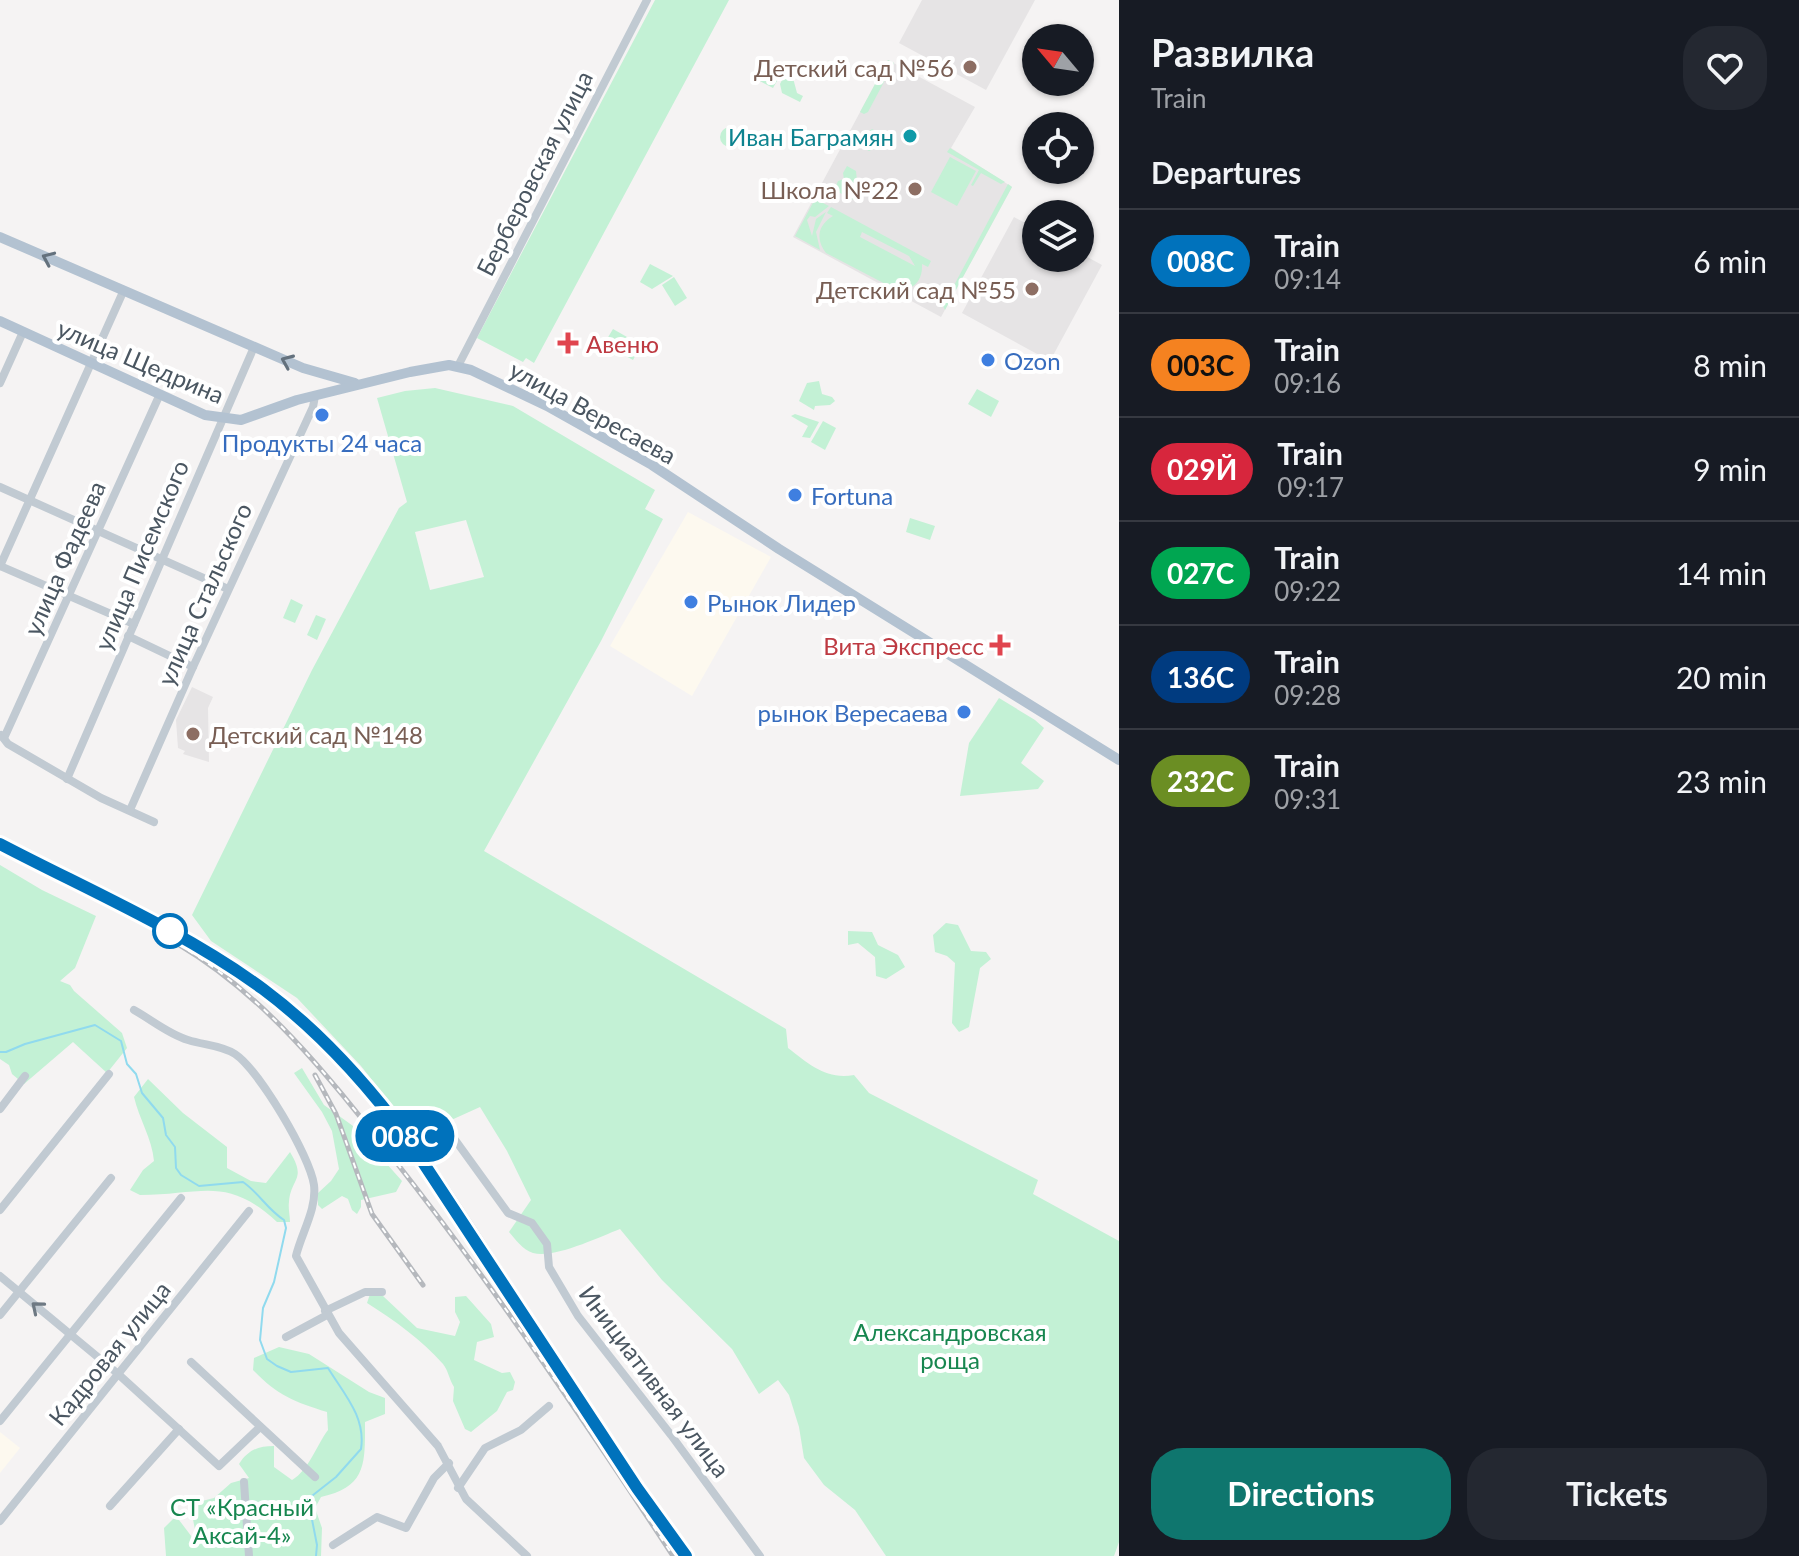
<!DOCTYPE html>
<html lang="en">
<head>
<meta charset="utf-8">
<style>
	:root { --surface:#171b24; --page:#242831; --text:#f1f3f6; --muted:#9ea1a6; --line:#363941; --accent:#0f766e }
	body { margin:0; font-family:Lato,sans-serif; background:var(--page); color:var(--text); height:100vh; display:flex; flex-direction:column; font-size:30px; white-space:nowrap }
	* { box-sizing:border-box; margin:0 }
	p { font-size:26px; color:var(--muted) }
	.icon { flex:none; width:44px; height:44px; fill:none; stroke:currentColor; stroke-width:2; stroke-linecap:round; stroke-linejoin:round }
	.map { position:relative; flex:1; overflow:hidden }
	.sheet { display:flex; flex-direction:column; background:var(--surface); width:680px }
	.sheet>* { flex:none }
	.badge { padding:0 16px; border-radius:26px; font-size:28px; line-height:52px }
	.needle { width:52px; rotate:299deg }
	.buttons { position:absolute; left:1022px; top:24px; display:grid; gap:16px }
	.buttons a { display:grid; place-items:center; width:72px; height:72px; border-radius:50%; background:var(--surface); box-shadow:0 2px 6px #0004; font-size:40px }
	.map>.badge { position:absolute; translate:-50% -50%; box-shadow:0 0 0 4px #fff }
	h2 { padding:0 32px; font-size:30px; line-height:72px }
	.round { display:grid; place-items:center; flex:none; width:84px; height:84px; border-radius:32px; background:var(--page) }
	.summary { display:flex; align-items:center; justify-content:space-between; height:136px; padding:0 32px }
	h1 { font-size:38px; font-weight:700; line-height:60px }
	.primary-button { display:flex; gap:16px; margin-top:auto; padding:16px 32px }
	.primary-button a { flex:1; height:92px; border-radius:32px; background:var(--accent); color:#fff; font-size:32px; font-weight:700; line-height:92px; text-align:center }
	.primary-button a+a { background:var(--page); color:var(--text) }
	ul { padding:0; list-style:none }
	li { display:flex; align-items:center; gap:24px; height:104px; padding:0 32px; border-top:2px solid var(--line) }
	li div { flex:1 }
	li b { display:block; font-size:30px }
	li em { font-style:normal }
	li .badge { min-width:88px; font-weight:700; text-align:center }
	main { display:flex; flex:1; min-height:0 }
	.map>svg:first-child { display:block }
</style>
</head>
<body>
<main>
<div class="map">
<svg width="1119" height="1556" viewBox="0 0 1119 1556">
	<rect width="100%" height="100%" fill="#f5f3f3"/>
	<!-- commercial -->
	<g fill="#fdf9ef">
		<path d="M688,512l83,45 -79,139 -82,-50z"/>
		<path d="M0,1432l20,16 -20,25z"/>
	</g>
	<!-- education -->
	<g fill="#e6e4e5">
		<path d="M922,0h113l-49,90 -87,-47z"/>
		<path d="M888,60l87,47 -24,41 61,39 -71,130 -148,-80z"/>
		<path d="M1014,217l22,12v29h44v-5l22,12 -52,96 -88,-48z"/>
		<path d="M192,687l21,10 -5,11 1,54 -26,-8 2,-3 -7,-3 -2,-28z"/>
	</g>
	<!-- green -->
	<g fill="#c3f1d5" fill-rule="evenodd">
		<path d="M655,0h74l-195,363 -8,-5 -3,4 -46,-24z"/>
		<path d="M888,60l6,3 -26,49 -4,2 -4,-2z"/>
		<path d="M761,61l21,11 -9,16 -21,-11z"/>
		<path d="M785,74l8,4 4,15 6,3 -3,6 -18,-9 -2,-9z"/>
		<circle cx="730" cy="137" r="10"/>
		<path d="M872,129l15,8 -3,6 -15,8 -11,-6 2,-5 7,-1v-6z"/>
		<path d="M950,148l55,34 -4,2 -20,-11 -8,13 -2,-1 8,-15 -32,-18z"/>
		<path d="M950,157l26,14 -19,35 -26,-14z"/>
		<path d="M847,166l9,5 2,21 -4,8 -20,-10 4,-9 6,-2 -1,-6z"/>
		<path d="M1008,184l4,3 -67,123 -2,-4z"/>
		<path d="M815,199l14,7 -14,11 -5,-1 -3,4 5,16 4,-17 10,-7 -10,20 4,18 -25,-14z"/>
		<path d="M831,207l100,54 -3,6 -6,-3c1,18 -10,28 -27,25l-69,-36c-11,-14 -8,-28 7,-37l-6,-3zM862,232l47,24 6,10 -55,-29z"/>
		<path d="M650,264l23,12 -21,13 -12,-7z"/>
		<path d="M674,277l13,21 -12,8 -13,-21z"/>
		<path d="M613,329l28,16 -8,15 -29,-16z"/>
		<path d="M819,381l3,13 10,3 3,4 -5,4 -15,1 -1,4 -15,-9 8,-18z"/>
		<path d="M435,388l78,18 142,84 -10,19 18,10 -62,122 -117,210 302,178 2,19c21,16 38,32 66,27l15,18 169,87 -5,14 86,47v301l-5,14h-228l-31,-46 -31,-25 -20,-27 -5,-31 -10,-32 -11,-15 -19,14 -27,-45 -70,-69 -42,-51c-21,8 -66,30 -87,24 -10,-3 -18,-14 -24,-21l22,-32 -24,-49 -27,-44 -64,29 -55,-70 -64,-68 -86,-57 -19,-26 120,-245 87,-162 8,-6 -30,-104 28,-7zM466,520l18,57 -54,13 -15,-58z"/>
		<path d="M977,389l22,12 -8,16 -23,-13z"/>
		<path d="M795,414l24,8 -9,16 -8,-1 6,-11 -17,-10z"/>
		<path d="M823,421l13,7 -11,22 -14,-8z"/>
		<path d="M910,518l25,8 -5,14 -24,-8z"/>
		<path d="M291,599l12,6 -8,18 -12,-5z"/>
		<path d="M316,615l10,4 -9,21 -10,-5z"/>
		<path d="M999,698l36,22 9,8 -23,35 23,18 -6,8 -78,7 9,-53z"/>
		<path d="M0,865l42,25 54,26 -21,52 -15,13 10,4 4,6 48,42 5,15 -20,25 -34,-31 -49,42 -12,-10 -3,-9 -9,-6z"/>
		<path d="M946,923l12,2 13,26 15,1 5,7 -11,9 -11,59 -10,5 -7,-9 3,-60 -8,-7 -12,-4 -2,-17z"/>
		<path d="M848,931l24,1 6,13 20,10 7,12 -19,12 -10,-3 -1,-19 -17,-14 -10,2z"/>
		<path d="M302,1068l22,37 29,21 49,55 -6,11 -35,8v7l-4,7 -5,-4 -4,-11 -6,-3 -20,13 -4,-4v-12l13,-12 8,-12 -7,-38 -10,-19 -28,-39z"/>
		<path d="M148,1079l35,34 44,34v21l24,13 15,2 24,-31c17,28 1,26 -1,50 -1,6 1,14 1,20h-13c-51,-47 -75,-27 -137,-27l-10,-5 13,-20 11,-9c-2,-23 -15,-42 -20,-64z"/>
		<path d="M370,1294l13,2 34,32 38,8 5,-14 -5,-10v-15l11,-1 25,28 3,13 -17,5 -3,18 28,13 8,-1 5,10 -2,8 -6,2 -10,19 -26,21 -6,-3 -12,-28 1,-14c-5,-8 -6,-17 -11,-23 -22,-25 -48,-43 -76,-61z"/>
		<path d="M279,1347l30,7 60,38 16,6v16l-20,8c0,41 2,65 -44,75l-6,11 7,20 -1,28h-155l-2,-28 12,-12 22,29 -8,-41 24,-6 17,-15 18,-5 -10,-14c9,-14 19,-18 35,-18v21l18,13c17,-10 24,-34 36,-50l-1,-18c-33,-10 -50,-17 -74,-42l1,-12z"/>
	</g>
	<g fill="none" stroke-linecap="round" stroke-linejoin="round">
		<!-- stream -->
		<path stroke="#90daee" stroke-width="2" d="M0,1052h6l19,-8 70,-19 26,16 6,23 9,10 6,19 21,25 3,17 9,12 1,21 5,7 18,11 44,-4c16,11 24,27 41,38l2,8 -12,54 -11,26 -3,32 7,19 10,7 14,6 37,-4c16,26 38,49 33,81l-25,28 -28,22 9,46 -1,11"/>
		<!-- minor -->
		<g stroke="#c1cad2" stroke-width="8">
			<path d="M458,366l189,-366"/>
			<path d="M0,383l23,-51"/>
			<path d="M0,487l228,102"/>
			<path d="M0,566l123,-274"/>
			<path d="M0,566l134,58"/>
			<path d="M128,636l65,31"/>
			<path d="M1,735l7,9 93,54 53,24"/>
			<path d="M4,738l156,-344"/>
			<path d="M67,779l187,-432"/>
			<path d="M130,810l63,-143 120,-260 2,-11"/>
			<path d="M134,1010c18,10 34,24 54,30 15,5 33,5 47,14 24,16 75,102 79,131 3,24 -13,49 -18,71l43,77 99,113 28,53 61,57"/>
			<path d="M0,1109l25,-33"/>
			<path d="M440,1119l68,94 24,10 15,21 2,23 29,49 93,119 89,121"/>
			<path d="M0,1210l109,-136"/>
			<path d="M0,1276l117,97 102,93 41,-39"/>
			<path d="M325,1311l40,-19h17"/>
			<path d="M0,1315l111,-137"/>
			<path d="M286,1337l41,-22"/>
			<path d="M191,1362l124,115"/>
			<path d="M0,1421l181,-223"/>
			<path d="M244,1482l5,74"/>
			<path d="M458,1488l27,-40 36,-18 28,-24"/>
			<path d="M110,1506l69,-77"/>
			<path d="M0,1521l249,-310"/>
			<path d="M333,1545l44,-28 29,11 28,-50 15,-15"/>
		</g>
		<!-- major -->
		<g stroke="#b3c2d1" stroke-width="10">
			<path d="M0,237l303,131 52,15"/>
			<path d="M0,321l205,94 36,5 56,-20 113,-28 39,-7 22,5 76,36 105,59 127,84 340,211"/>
		</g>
		<defs>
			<g id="rail">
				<path d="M0,839c105,55 218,102 308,180 73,62 130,154 182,234 66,101 131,204 201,303"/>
				<path d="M178,944c91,54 154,137 218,218 99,126 189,260 277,394"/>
				<path d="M315,1075l21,39 36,100 51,71"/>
			</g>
		</defs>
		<!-- rail casing -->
		<use href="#rail" stroke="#b5b8bd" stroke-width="5"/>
		<!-- rail -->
		<use href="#rail" stroke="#fff" stroke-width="2" stroke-dasharray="6" stroke-linecap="butt"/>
	</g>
	<!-- one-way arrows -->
	<defs><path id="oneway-chevron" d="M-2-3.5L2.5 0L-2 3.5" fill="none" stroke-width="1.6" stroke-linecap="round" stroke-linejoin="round" transform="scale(2)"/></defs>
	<g stroke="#64717d">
		<use href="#oneway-chevron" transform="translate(48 258) rotate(-156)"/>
		<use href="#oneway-chevron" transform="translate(287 361) rotate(-157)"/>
	</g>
	<use stroke="#6e7983" href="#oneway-chevron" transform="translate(37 1307) rotate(-140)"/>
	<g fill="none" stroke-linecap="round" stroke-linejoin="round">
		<defs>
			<path id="line" d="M0,844c88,46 182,86 263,145 55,41 104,95 144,149l230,350 49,68"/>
		</defs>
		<!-- line casing -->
		<use href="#line" stroke="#fff" stroke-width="18"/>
		<!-- line -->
		<use href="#line" stroke="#0072bc" stroke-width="12"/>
	</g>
	<!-- markers -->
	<g fill="#8d6e63" stroke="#fff" stroke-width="3">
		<circle cx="970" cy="67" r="8"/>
		<circle cx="915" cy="189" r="8"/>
		<circle cx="1032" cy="289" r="8"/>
		<circle cx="193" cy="734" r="8"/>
	</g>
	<circle fill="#0f9aa8" stroke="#fff" stroke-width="3" cx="910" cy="136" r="8"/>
	<g fill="#e0444e" stroke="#fff" stroke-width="3">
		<path d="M564 331h8v8h8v8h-8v8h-8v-8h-8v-8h8z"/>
		<path d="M996 633h8v8h8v8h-8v8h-8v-8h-8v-8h8z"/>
	</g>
	<g fill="#3f7fe0" stroke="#fff" stroke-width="3">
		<circle cx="988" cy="360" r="8"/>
		<circle cx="322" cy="415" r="8"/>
		<circle cx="795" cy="495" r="8"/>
		<circle cx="691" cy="602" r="8"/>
		<circle cx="964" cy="712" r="8"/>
	</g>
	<circle fill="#fff" stroke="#0072bc" stroke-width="4" cx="170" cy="931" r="16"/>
	<g text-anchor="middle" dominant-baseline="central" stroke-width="8" stroke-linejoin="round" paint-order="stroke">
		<!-- education labels -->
		<g font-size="24" fill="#785e54" stroke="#fff" text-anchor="end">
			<text x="954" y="67">Детский сад №56</text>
			<text x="899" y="189">Школа №22</text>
			<text x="1016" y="289">Детский сад №55</text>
			<text x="209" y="734" text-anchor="start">Детский сад №148</text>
		</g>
		<!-- culture labels -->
		<g font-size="24" fill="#0d838f" stroke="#fff" text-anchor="end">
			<text x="894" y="136">Иван Баграмян</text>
		</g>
		<!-- street labels -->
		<g font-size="24" fill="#4a5661" stroke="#fff">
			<text transform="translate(534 173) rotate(-63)">Берберовская улица</text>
			<text transform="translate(141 361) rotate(23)">улица Щедрина</text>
			<text transform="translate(593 412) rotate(29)">улица Вересаева</text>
			<text transform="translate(141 555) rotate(-67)">улица Писемского</text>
			<text transform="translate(64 558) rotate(-66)">улица Фадеева</text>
			<text transform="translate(204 594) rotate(-66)">улица Стальского</text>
			<text transform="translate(109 1353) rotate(-51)">Кадровая улица</text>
			<text transform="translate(655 1381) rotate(53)">Инициативная улица</text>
		</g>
		<!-- health labels -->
		<g font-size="24" fill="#be3a42" stroke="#fff" text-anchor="start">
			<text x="586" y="343">Авеню</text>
			<text x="984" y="645" text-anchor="end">Вита Экспресс</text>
		</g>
		<!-- shop labels -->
		<g font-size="24" fill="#366cbe" stroke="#fff" text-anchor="start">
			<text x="1004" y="360">Ozon</text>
			<text x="322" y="442" text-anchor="middle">Продукты 24 часа</text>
			<text x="811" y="495">Fortuna</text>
			<text x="707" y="602">Рынок Лидер</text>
			<text x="948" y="712" text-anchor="end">рынок Вересаева</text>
		</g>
		<!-- park labels -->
		<g font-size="24" fill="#17864f" stroke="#fff">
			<text x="950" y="1331">Александровская<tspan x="950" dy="28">роща</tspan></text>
			<text x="242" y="1506">СТ «Красный<tspan x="242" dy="28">Аксай-4»</tspan></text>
		</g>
	</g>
</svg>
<div class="buttons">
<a><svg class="needle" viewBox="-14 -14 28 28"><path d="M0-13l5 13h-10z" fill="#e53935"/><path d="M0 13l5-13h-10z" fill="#9ea1a6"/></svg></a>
<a><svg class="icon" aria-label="locate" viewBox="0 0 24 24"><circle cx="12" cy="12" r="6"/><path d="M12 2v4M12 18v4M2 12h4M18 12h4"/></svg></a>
<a><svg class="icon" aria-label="layers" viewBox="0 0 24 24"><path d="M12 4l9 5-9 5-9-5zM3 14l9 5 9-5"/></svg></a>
</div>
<b class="badge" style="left:405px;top:1136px;background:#0072bc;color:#fff">008С</b>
</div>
<section class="sheet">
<div class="summary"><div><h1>Развилка</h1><p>Train</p></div><a class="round"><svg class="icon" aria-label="heart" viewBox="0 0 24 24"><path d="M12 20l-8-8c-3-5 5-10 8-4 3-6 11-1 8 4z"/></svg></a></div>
<h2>Departures</h2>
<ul>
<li><span class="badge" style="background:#0072bc;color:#fff">008С</span><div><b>Train</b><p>09:14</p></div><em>6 min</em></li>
<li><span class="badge" style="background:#f58220;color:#111">003С</span><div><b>Train</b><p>09:16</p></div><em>8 min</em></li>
<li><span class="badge" style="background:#d7263d;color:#fff">029Й</span><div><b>Train</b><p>09:17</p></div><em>9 min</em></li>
<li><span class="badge" style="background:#00a651;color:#fff">027С</span><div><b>Train</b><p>09:22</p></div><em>14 min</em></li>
<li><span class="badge" style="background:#003b80;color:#fff">136С</span><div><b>Train</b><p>09:28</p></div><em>20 min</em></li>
<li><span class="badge" style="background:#6b8e23;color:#fff">232C</span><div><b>Train</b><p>09:31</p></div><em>23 min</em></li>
</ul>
<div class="primary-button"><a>Directions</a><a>Tickets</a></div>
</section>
</main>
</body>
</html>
